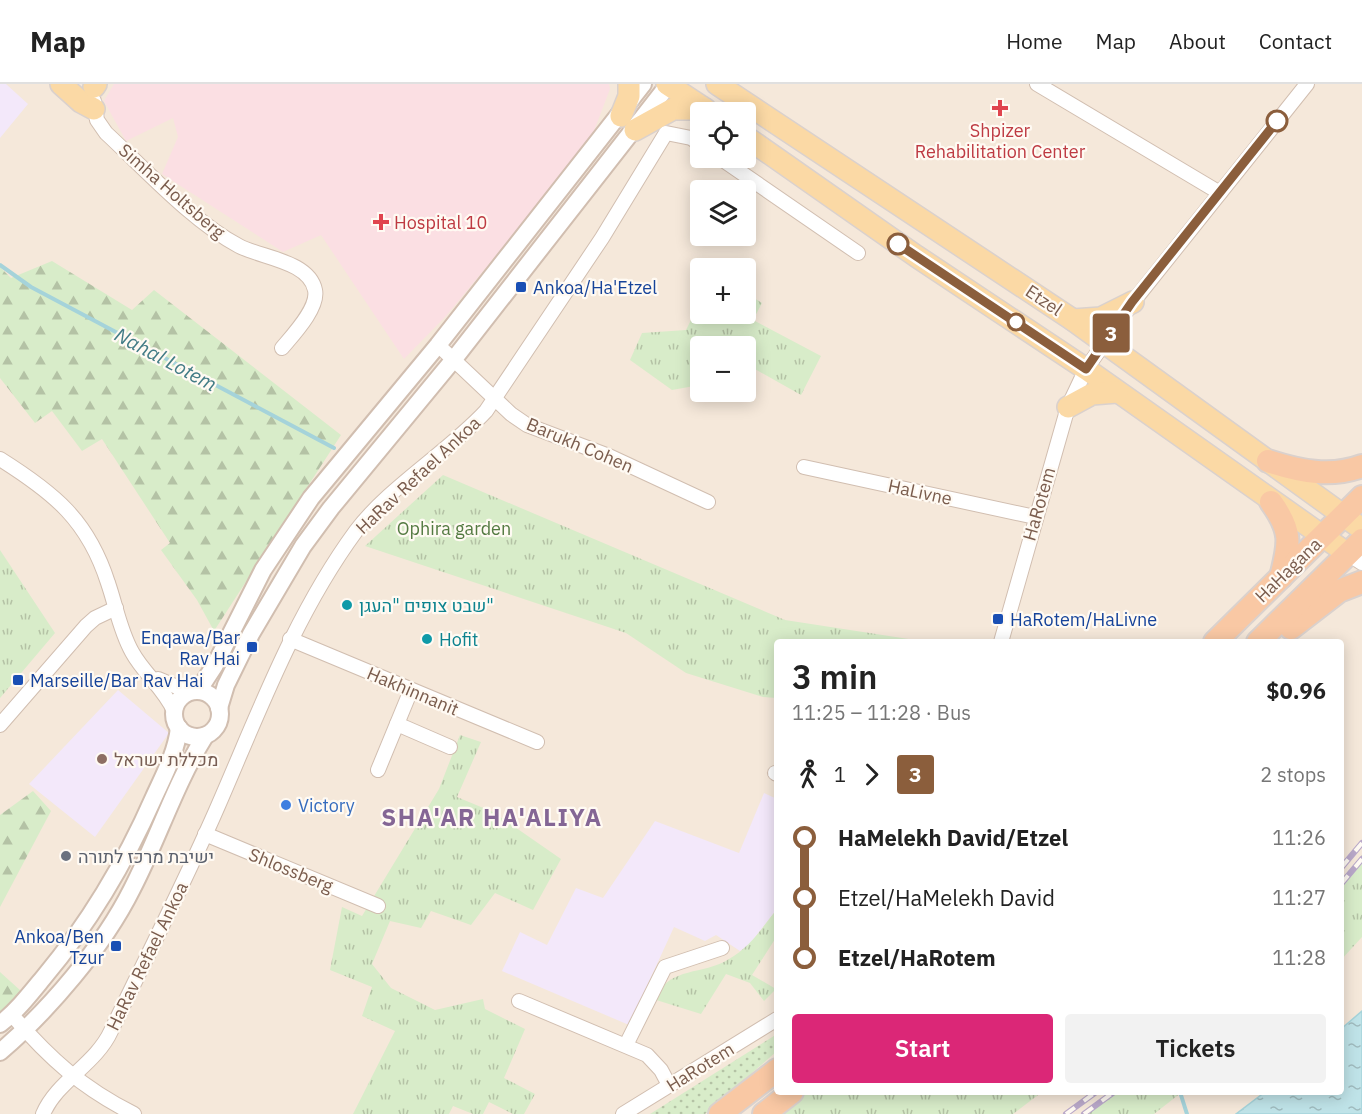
<!DOCTYPE html>
<html lang="en">
<head>
<meta charset="utf-8">
<style>
	:root { --surface:#fff; --page:#f2f2f2; --text:#222; --muted:#767676; --line:#e0e0e0; --accent:#db2777 }
	body { margin:0; font-family:"IBM Plex Sans",Heebo,sans-serif; background:var(--page); color:var(--text); height:100vh; display:flex; flex-direction:column; font-size:22px; white-space:nowrap }
	* { box-sizing:border-box; margin:0 }
	p { font-size:20px; color:var(--muted) }
	.icon { flex:none; width:33px; height:33px; fill:none; stroke:currentColor; stroke-width:2; stroke-linecap:round; stroke-linejoin:round }
	.map { position:relative; flex:1; overflow:hidden }
	.sheet { position:absolute; left:774px; top:555px; width:570px; height:456px; display:flex; flex-direction:column; background:var(--surface); border-radius:6px; box-shadow:0 3px 15px #0003 }
	.sheet>* { flex:none }
	.badge { padding:0 12px; border-radius:4px; font-size:21px; line-height:39px }
	.tools { position:absolute; left:690px; top:18px; display:grid; gap:12px }
	.tools a { display:grid; place-items:center; width:66px; height:66px; border-radius:6px; background:var(--surface); box-shadow:0 3px 15px #0003; font-size:30px }
	.map>.badge { position:absolute; translate:-50% -50%; box-shadow:0 0 0 3px #fff }
	.legs { display:flex; align-items:center; gap:9px; height:66px; padding:0 18px; font-size:20px }
	.legs p { margin-inline-start:auto }
	.overview { display:flex; align-items:center; justify-content:space-between; height:102px; padding:0 18px }
	h1 { font-size:33px; font-weight:600; line-height:45px }
	.action { display:flex; gap:12px; margin-top:auto; padding:12px 18px }
	.action a { flex:1; height:69px; border-radius:6px; background:var(--accent); color:#fff; font-size:24px; font-weight:600; line-height:69px; text-align:center }
	.action a+a { background:var(--page); color:var(--text) }
	ul { padding:0 18px; list-style:none }
	li { display:flex; align-items:center; gap:21px; height:60px; font-size:22px }
	li i { display:grid; place-items:center; width:9px; height:100%; margin:0 8px; background:currentColor }
	li i::after { content:''; width:15px; height:15px; margin:-8px; border:4px solid; border-radius:50%; background:var(--surface) }
	li p { margin-inline-start:auto }
	li:first-child i { background:linear-gradient(#0000 50%,currentColor 0) }
	li:last-child i { background:linear-gradient(currentColor 50%,#0000 0) }
	header { display:flex; align-items:center; gap:36px; box-sizing:border-box; height:84px; padding:0 30px; background:var(--surface); border-bottom:2px solid var(--line) }
	header strong { font-size:28px }
	nav { display:flex; gap:33px; margin-inline-start:auto; font-size:21px }
	.map>svg:first-child { display:block }
</style>
</head>
<body>
<header>
<strong>Map</strong>
<nav><a>Home</a><a>Map</a><a>About</a><a>Contact</a></nav>
</header>
<div class="map">
<svg width="1362" height="1030" viewBox="0 0 1362 1030">
	<defs>
		<pattern id="grass-dots" width="8" height="8" patternUnits="userSpaceOnUse" patternTransform="scale(1.5)"><rect width="8" height="8" fill="#d8ecc9"/><path d="M2 2h.1M6 6h.1" fill="none" stroke="#b4c2a5" stroke-width="1.8" stroke-linecap="round"/></pattern>
		<pattern id="forest-firs" width="22" height="20" patternUnits="userSpaceOnUse" patternTransform="scale(1.5)"><rect width="22" height="20" fill="#d8ecc9"/><path d="M5 1l3.5 6h-7zM16 11l3.5 6h-7z" fill="#b4c2a5"/></pattern>
		<pattern id="park-tufts" width="24" height="20" patternUnits="userSpaceOnUse" patternTransform="scale(1.5)"><rect width="24" height="20" fill="#d8ecc9"/><path d="M3 7l-1-3M5 7V3M7 7l1-3M15 17l-1-3M17 17v-4M19 17l1-3" fill="none" stroke="#b4c2a5"/></pattern>
		<pattern id="water-ripples" width="26" height="14" patternUnits="userSpaceOnUse" patternTransform="scale(1.5)"><rect width="26" height="14" fill="#bfe3e8"/><path d="M2 4q2-2 4 0t4 0M15 11q2-2 4 0t4 0" fill="none" stroke="#a0bbbe"/></pattern>
	</defs>
	<rect width="100%" height="100%" fill="#fdf6ec"/>
	<!-- residential -->
	<path fill="#f5e8da" fill-rule="evenodd" d="M0,0h1362v927l-21,18v-387h-564v450h488l-29,22h-1236zM700,28h46v46h-46zM700,106h46v46h-46zM700,184h46v46h-46zM700,262h46v46h-46z"/>
	<!-- education -->
	<g fill="#f3e8fa">
		<path d="M0,0h6l22,20 -28,34z"/>
		<path d="M118,606l51,43 -74,104 -66,-53z"/>
		<path d="M764,709l13,6v110l-28,36 -9,6 -24,-16 -11,6 -31,-14 -45,98 -127,-54 18,-39 27,13 29,-57 27,10 52,-77 84,32z"/>
	</g>
	<!-- medical -->
	<path fill="#fbdfe3" d="M114,0h495l1,5 -18,47 -36,47 -110,133 -42,43 -83,-124 -38,17 -121,-78 16,-37 -5,-19 -47,23 -22,-40z"/>
	<!-- grass -->
	<path fill="url(#grass-dots)" d="M777,950v17l-72,63h-55z"/>
	<!-- forest -->
	<g fill="url(#forest-firs)">
		<path d="M52,177l80,49 22,-20 187,145 -127,196 -17,-31 -36,-50 9,-7 -68,-104 -20,12 -30,-40 -17,12 -35,-45v-111l11,11z"/>
		<path d="M33,707l18,20 -51,96v-92z"/>
		<path d="M0,888l21,19 -21,23z"/>
	</g>
	<!-- park -->
	<g fill="url(#park-tufts)">
		<path d="M746,209l16,10 -9,17 68,36 -20,39 -55,-31v-18h-46v39l-28,5 -42,-30 12,-27 44,-3 14,-28v12h46z"/>
		<path d="M443,391l342,145 143,22h-151v56l-14,-1 -77,-24 -60,-40 -261,-87z"/>
		<path d="M0,466l55,83 -55,65z"/>
		<path d="M460,651l21,7 -24,55 36,15 68,47 -28,51 -38,-17 -24,32 -40,-14 -10,17 -31,-7 -18,43 19,24 44,22 48,-11 2,10 40,20 -21,49 31,16 -11,20h-11l-24,-12 -6,12h-10l-20,-8 -4,8h-96l42,-83 -33,-15 10,-29 -42,-17 12,-63 20,9 77,-127z"/>
		<path d="M1362,771v82l-21,23v-80z"/>
		<path d="M777,825v27l-25,39 24,14 -12,12 -14,-18 -24,-9 -25,40 -48,-15c19,-34 49,-23 76,-40 21,-12 33,-31 48,-50z"/>
		<path d="M808,1008h234l-29,22h-233z"/>
		<path d="M1111,1008h71l-28,22h-70z"/>
	</g>
	<!-- water -->
	<path fill="url(#water-ripples)" stroke="#a5d3da" stroke-width="1.5" d="M1362,927v103h-126l29,-22h76v-63z"/>
	<g fill="none" stroke-linecap="round" stroke-linejoin="round">
		<!-- stream -->
		<g stroke="#a5d3da" stroke-width="4">
			<path d="M0,181l31,22 303,161"/>
			<path d="M1180,1008l7,22"/>
		</g>
		<defs>
			<g id="minor">
				<path d="M1037,0l183,109"/>
				<path d="M94,17l3,19 9,13c40,37 86,88 133,113 23,12 70,15 76,44 4,18 -23,46 -33,58"/>
				<path d="M720,74l138,95"/>
				<path d="M438,261l73,69 16,11 82,31 99,46"/>
				<path d="M0,375c54,34 88,61 108,124 8,23 12,48 24,69 12,22 32,36 42,59"/>
				<path d="M804,383l231,50"/>
				<path d="M1348,470l14,9"/>
				<path d="M290,555l247,103"/>
				<path d="M1001,558l67,-235 18,-38 47,-67 174,-218"/>
				<path d="M158,595l31,13"/>
				<path d="M397,640l53,23"/>
				<path d="M0,641l86,-99 9,-8 21,-10"/>
				<path d="M378,686l33,-80"/>
				<path d="M775,689l2,1"/>
				<path d="M205,750l173,72"/>
				<path d="M519,917l128,54 14,15 8,15"/>
				<path d="M12,931c37,43 70,73 122,99"/>
				<path d="M626,961l39,-78 57,-19"/>
				<path d="M43,1030c14,-33 53,-50 68,-83 36,-75 74,-149 107,-225 41,-94 77,-192 138,-275 32,-43 92,-79 130,-120l116,-173 64,-105 25,5 9,6"/>
				<path d="M623,1030l154,-95"/>
			</g>
			<g id="tertiary">
				<path d="M198,607l17,-26 48,-95 48,-72 127,-153 205,-261"/>
				<circle cx="197" cy="630" r="23"/>
				<path d="M219,624l7,-23 25,-51 52,-88 28,-38 123,-149 215,-275"/>
				<path d="M0,940c17,-13 30,-30 44,-47 46,-55 81,-114 110,-180 10,-22 22,-44 25,-69"/>
				<path d="M0,968c49,-42 103,-105 132,-163 26,-50 43,-105 73,-153"/>
			</g>
			<g id="primary">
				<path d="M61,0l20,18 13,7"/>
				<path d="M667,0l38,25"/>
				<path d="M717,0l356,236 289,209"/>
				<path d="M94,3l2,-3"/>
				<path d="M621,32l8,-20v-12"/>
				<path d="M635,46l38,-21h32"/>
				<path d="M746,53l170,119 170,113 262,185"/>
				<path d="M1073,236l28,-2 32,-16"/>
				<path d="M1068,323l24,-13 25,-2"/>
			</g>
			<g id="trunk">
				<path d="M1268,377c31,10 62,17 94,5"/>
				<path d="M1271,418c21,29 19,40 10,75"/>
				<path d="M1291,544l48,-37 23,-9"/>
				<path d="M1215,558l147,-145"/>
				<path d="M1258,558l104,-102"/>
				<path d="M720,1030l57,-44"/>
				<path d="M764,1030l28,-22"/>
			</g>
		</defs>
		<!-- minor casing -->
		<use href="#minor" stroke="#d1beb0" stroke-width="16"/>
		<!-- tertiary casing -->
		<use href="#tertiary" stroke="#d1beb0" stroke-width="20"/>
		<!-- primary casing -->
		<use href="#primary" stroke="#dad1cd" stroke-width="24"/>
		<!-- trunk casing -->
		<use href="#trunk" stroke="#dad1cd" stroke-width="26"/>
		<!-- minor -->
		<use href="#minor" stroke="#fff" stroke-width="14"/>
		<!-- tertiary -->
		<use href="#tertiary" stroke="#fff" stroke-width="16"/>
		<!-- primary -->
		<use href="#primary" stroke="#fbd9a5" stroke-width="21"/>
		<!-- trunk -->
		<use href="#trunk" stroke="#f9c8a4" stroke-width="22"/>
		<defs>
			<g id="rail">
				<path d="M1341,784l21,-25"/>
				<path d="M1341,800l21,-25"/>
				<path d="M1066,1030l30,-22"/>
				<path d="M1084,1030l30,-22"/>
			</g>
		</defs>
		<!-- rail casing -->
		<use href="#rail" stroke="#b9a8c9" stroke-width="6"/>
		<!-- rail -->
		<use href="#rail" stroke="#fffaf3" stroke-width="4" stroke-dasharray="11" stroke-linecap="butt"/>
	</g>
	<g fill="none" stroke-linecap="round" stroke-linejoin="round">
		<defs>
			<path id="line-1" d="M898,160l188,125 46,-67 145,-181"/>
		</defs>
		<!-- line-1 casing -->
		<use href="#line-1" stroke="#fff" stroke-width="14"/>
		<!-- line-1 -->
		<use href="#line-1" stroke="#8b5e3c" stroke-width="9"/>
	</g>
	<!-- markers -->
	<g fill="#e0444e" stroke="#fffaf3" stroke-width="2">
		<path d="M997 15h6v6h6v6h-6v6h-6v-6h-6v-6h6z"/>
		<path d="M378 129h6v6h6v6h-6v6h-6v-6h-6v-6h6z"/>
	</g>
	<g fill="#fff" stroke="#8b5e3c" stroke-width="3">
		<circle cx="1277" cy="37" r="10"/>
		<circle cx="898" cy="160" r="10"/>
		<circle cx="1016" cy="238" r="8"/>
	</g>
	<g fill="#1a4fb4" stroke="#fffaf3" stroke-width="2">
		<rect x="515" y="197" width="12" height="12" rx="3"/>
		<rect x="992" y="529" width="12" height="12" rx="3"/>
		<rect x="246" y="557" width="12" height="12" rx="3"/>
		<rect x="12" y="590" width="12" height="12" rx="3"/>
		<rect x="110" y="856" width="12" height="12" rx="3"/>
	</g>
	<g fill="#0f9aa8" stroke="#fffaf3" stroke-width="2">
		<circle cx="347" cy="521" r="6"/>
		<circle cx="427" cy="555" r="6"/>
	</g>
	<circle fill="#8d6e63" stroke="#fffaf3" stroke-width="2" cx="102" cy="675" r="6"/>
	<circle fill="#3f7fe0" stroke="#fffaf3" stroke-width="2" cx="286" cy="721" r="6"/>
	<circle fill="#6b7280" stroke="#fffaf3" stroke-width="2" cx="66" cy="772" r="6"/>
	<g text-anchor="middle" dominant-baseline="central" stroke-width="4.5" stroke-linejoin="round" paint-order="stroke">
		<!-- health labels -->
		<g font-size="18" fill="#be3a42" stroke="#fffaf3">
			<text x="1000" y="46">Shpizer<tspan x="1000" dy="21">Rehabilitation Center</tspan></text>
			<text x="394" y="138" text-anchor="start">Hospital 10</text>
		</g>
		<!-- street labels -->
		<g font-size="18" fill="#7a5c4d" stroke="#fffaf3">
			<text transform="translate(172 107) rotate(41)">Simha Holtsberg</text>
			<text transform="translate(1044 216) rotate(34)">Etzel</text>
			<text transform="translate(580 361) rotate(23)">Barukh Cohen</text>
			<text transform="translate(418 391) rotate(-43)">HaRav Refael Ankoa</text>
			<text transform="translate(920 408) rotate(12)">HaLivne</text>
			<text transform="translate(1039 420) rotate(-74)">HaRotem</text>
			<text transform="translate(1288 486) rotate(-44)">HaHagana</text>
			<text transform="translate(413 607) rotate(23)">Hakhinnanit</text>
			<text transform="translate(291 786) rotate(22)">Shlossberg</text>
			<text transform="translate(147 872) rotate(-64)">HaRav Refael Ankoa</text>
			<text transform="translate(700 983) rotate(-32)">HaRotem</text>
		</g>
		<!-- transit labels -->
		<g font-size="18" fill="#164399" stroke="#fffaf3" text-anchor="start">
			<text x="533" y="203">Ankoa/Ha'Etzel</text>
			<text x="1010" y="535">HaRotem/HaLivne</text>
			<text x="240" y="553" text-anchor="end">Enqawa/Bar<tspan x="240" dy="21">Rav Hai</tspan></text>
			<text x="30" y="596">Marseille/Bar Rav Hai</text>
			<text x="104" y="852" text-anchor="end">Ankoa/Ben<tspan x="104" dy="21">Tzur</tspan></text>
		</g>
		<!-- park labels -->
		<g font-size="18" fill="#537a41" stroke="#fffaf3">
			<text x="454" y="444">Ophira garden</text>
		</g>
		<!-- culture labels -->
		<g font-size="18" fill="#0d838f" stroke="#fffaf3" text-anchor="start">
			<text x="359" y="521">שבט צופים "העגן"</text>
			<text x="439" y="555">Hofit</text>
		</g>
		<!-- education labels -->
		<g font-size="18" fill="#785e54" stroke="#fffaf3" text-anchor="start">
			<text x="114" y="675">מכללת ישראל</text>
		</g>
		<!-- shop labels -->
		<g font-size="18" fill="#366cbe" stroke="#fffaf3" text-anchor="start">
			<text x="298" y="721">Victory</text>
		</g>
		<!-- worship labels -->
		<g font-size="18" fill="#5b616d" stroke="#fffaf3" text-anchor="start">
			<text x="78" y="772">ישיבת מרכז לתורה</text>
		</g>
		<!-- water labels -->
		<g font-size="20" font-style="italic" fill="#437c86" stroke="#fffaf3">
			<text transform="translate(166 275) rotate(28)">Nahal Lotem</text>
		</g>
		<!-- district labels -->
		<g font-size="24" font-weight="bold" letter-spacing="1.5" fill="#846695" stroke="#fffaf3">
			<text x="492" y="733">SHA'AR HA'ALIYA</text>
		</g>
	</g>
</svg>
<div class="tools">
<a><svg class="icon" aria-label="locate" viewBox="0 0 24 24"><circle cx="12" cy="12" r="6"/><path d="M12 2v4M12 18v4M2 12h4M18 12h4"/></svg></a>
<a><svg class="icon" aria-label="layers" viewBox="0 0 24 24"><path d="M12 4l9 5-9 5-9-5zM3 14l9 5 9-5"/></svg></a>
<a>+</a>
<a>−</a>
</div>
<b class="badge" style="left:1111px;top:249px;background:#8b5e3c;color:#fff">3</b>
<section class="sheet">
<div class="overview"><div><h1>3 min</h1><p>11:25 – 11:28 · Bus</p></div><b>$0.96</b></div>
<div class="legs"><svg class="icon" aria-label="walk" viewBox="0 0 24 24"><circle cx="13" cy="4" r="2"/><path d="M13 8l-2 6 4 7M11 14l-3 7M7 12l3-4h3l4 4"/></svg>1<svg class="icon" aria-label="forward" viewBox="0 0 24 24"><path d="M9 5l7 7-7 7"/></svg><b class="badge" style="background:#8b5e3c;color:#fff">3</b><p>2 stops</p></div>
<ul>
<li><i style="color:#8b5e3c"></i><b>HaMelekh David/Etzel</b><p>11:26</p></li>
<li><i style="color:#8b5e3c"></i><span>Etzel/HaMelekh David</span><p>11:27</p></li>
<li><i style="color:#8b5e3c"></i><b>Etzel/HaRotem</b><p>11:28</p></li>
</ul>
<div class="action"><a>Start</a><a>Tickets</a></div>
</section>
</div>
</body>
</html>
